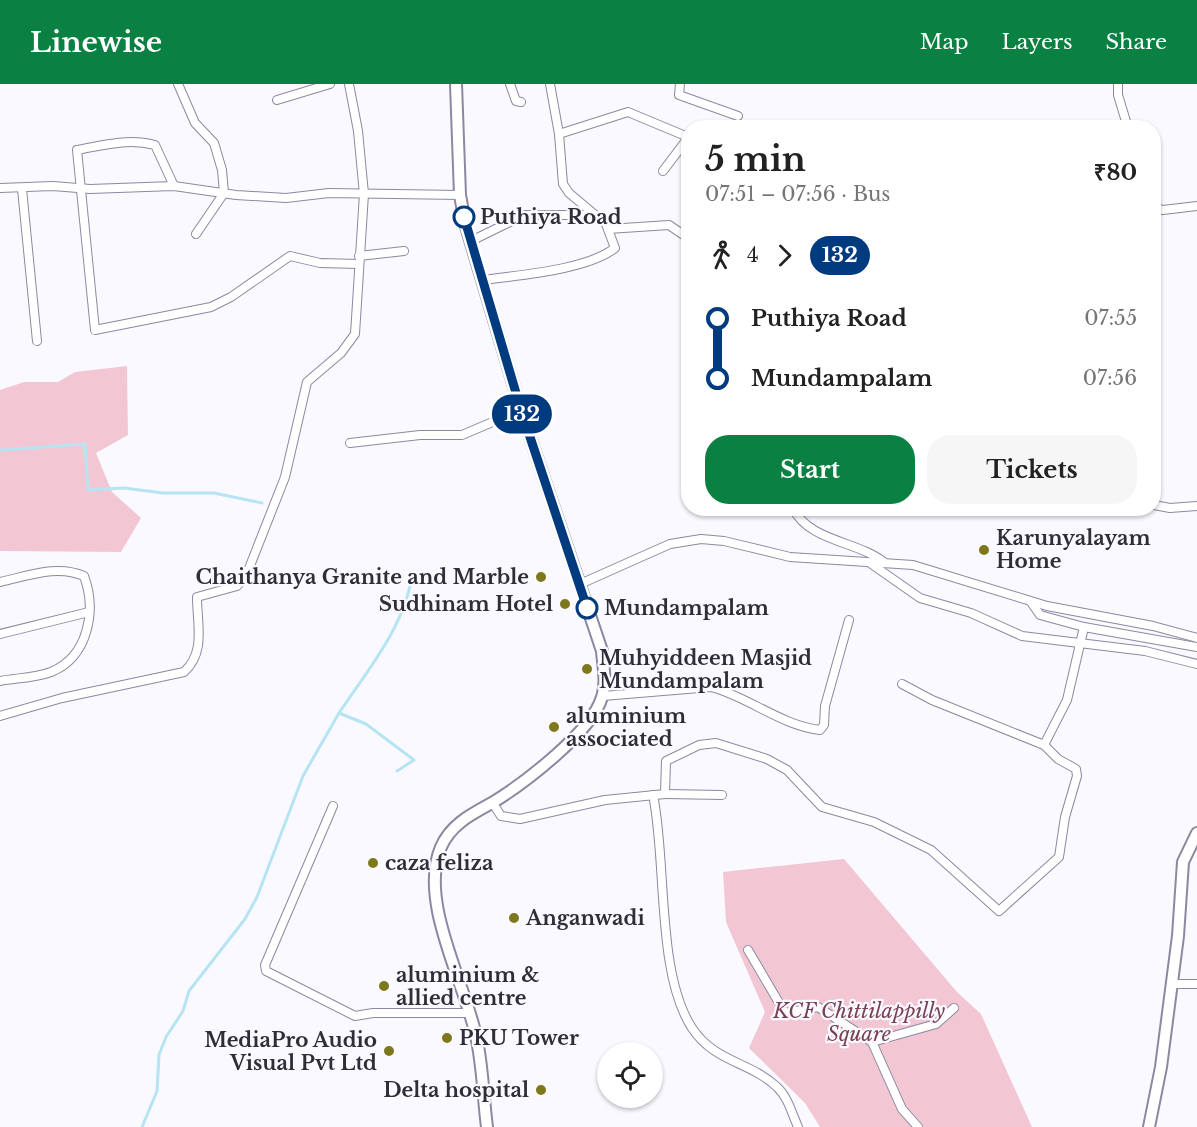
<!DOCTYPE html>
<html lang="en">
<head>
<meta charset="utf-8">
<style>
	:root { --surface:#fff; --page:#f6f6f6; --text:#222; --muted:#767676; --accent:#0b8043 }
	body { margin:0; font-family:"Libre Baskerville",serif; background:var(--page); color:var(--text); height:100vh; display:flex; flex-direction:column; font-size:22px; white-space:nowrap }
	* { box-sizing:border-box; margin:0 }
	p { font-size:20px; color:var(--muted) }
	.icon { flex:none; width:33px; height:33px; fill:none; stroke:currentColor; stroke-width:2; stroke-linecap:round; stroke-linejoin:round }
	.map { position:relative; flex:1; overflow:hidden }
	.details { position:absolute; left:681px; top:36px; width:480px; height:396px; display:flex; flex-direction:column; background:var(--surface); border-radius:24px; box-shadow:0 2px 4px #0004 }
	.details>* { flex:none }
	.badge { padding:0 12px; border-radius:20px; font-size:21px; line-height:39px }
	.controls { position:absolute; left:597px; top:958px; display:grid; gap:12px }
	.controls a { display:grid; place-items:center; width:66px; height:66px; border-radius:50%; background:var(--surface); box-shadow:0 2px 4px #0004; font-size:30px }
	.map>.badge { position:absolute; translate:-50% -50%; box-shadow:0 0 0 3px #fff }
	.legs { display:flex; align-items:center; gap:9px; height:66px; padding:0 24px; font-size:20px }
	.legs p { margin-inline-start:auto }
	.headline { display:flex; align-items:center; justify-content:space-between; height:102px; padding:0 24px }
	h1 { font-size:33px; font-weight:700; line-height:45px }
	.primary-button { display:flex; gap:12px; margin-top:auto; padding:12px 24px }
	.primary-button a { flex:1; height:69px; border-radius:24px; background:var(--accent); color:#fff; font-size:24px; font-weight:700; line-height:69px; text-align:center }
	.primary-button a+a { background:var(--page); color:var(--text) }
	ul { padding:0 24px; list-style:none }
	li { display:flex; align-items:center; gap:21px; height:60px; font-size:22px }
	li i { display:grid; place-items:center; width:9px; height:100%; margin:0 8px; background:currentColor }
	li i::after { content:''; width:15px; height:15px; margin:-8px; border:4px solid; border-radius:50%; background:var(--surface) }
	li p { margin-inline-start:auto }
	li:first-child i { background:linear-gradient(#0000 50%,currentColor 0) }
	li:last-child i { background:linear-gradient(currentColor 50%,#0000 0) }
	header { display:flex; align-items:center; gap:36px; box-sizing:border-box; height:84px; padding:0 30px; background:var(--accent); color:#fff }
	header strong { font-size:28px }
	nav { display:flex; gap:33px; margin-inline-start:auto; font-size:21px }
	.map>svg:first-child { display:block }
</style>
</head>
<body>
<header>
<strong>Linewise</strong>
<nav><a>Map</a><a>Layers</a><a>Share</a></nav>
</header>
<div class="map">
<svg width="1197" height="1043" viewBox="0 0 1197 1043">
	<rect width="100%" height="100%" fill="#faf9ff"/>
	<!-- green -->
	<g fill="#f2c7d3">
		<path d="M127,282l1,69 -32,18 16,39 29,26 -20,34 -121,-1v-161l24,-8h34l17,-10z"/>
		<path d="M844,775l113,133 24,22 51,113h-212l-15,-24 -56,-55 16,-36 -39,-90 -3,-50z"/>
	</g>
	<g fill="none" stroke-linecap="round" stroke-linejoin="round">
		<!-- stream -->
		<g stroke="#b6e4f3" stroke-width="3">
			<path d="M0,366l85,-6 3,46 36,-2 39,5h51l48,10"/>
			<path d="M339,629c28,-42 66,-87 73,-138"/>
			<path d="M142,1043l15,-36 2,-36 7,-18 17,-26 6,-20 56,-72 12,-22 46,-121 36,-63 27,11 48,36 -17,11"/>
		</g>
		<defs>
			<g id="street">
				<path d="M178,0l17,39 19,20 8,27 2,23 -28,41"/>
				<path d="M510,0l6,17 5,1"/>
				<path d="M680,0l-1,11 59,21"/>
				<path d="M1118,0v11l10,33"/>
				<path d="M277,16l53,-16"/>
				<path d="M559,50l69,-22 60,25"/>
				<path d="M663,87l25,-33"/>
				<path d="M174,102l-19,-41c-27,-7 -51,0 -78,5l18,180 116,-23 20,-10 59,-41 30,7 39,1"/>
				<path d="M0,104l53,-2 37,3 84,-3 62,9 50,3 43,-5 131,2"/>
				<path d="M22,105l15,152"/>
				<path d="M1154,124l9,2 34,-4"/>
				<path d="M608,145l61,-4 19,13"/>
				<path d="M471,157l53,-26h61"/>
				<path d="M359,172l45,-5"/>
				<path d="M484,196c35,-5 103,-10 131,-32l-9,-24 -37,-31 -6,-9 -4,-50 -9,-50"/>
				<path d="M350,359l70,-8h42l59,-25"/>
				<path d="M1154,421l16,3 27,-2"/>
				<path d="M793,424c16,34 66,33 92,55"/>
				<path d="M870,479l50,35 51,15 51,23 123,15 52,13"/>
				<path d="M0,498c28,-6 57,-18 84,-6 13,35 4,81 -33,96 -16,6 -35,6 -51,9"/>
				<path d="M580,500l90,-40 31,-5 23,2 66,16 123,8 134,41 106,20 44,12"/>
				<path d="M1031,518l9,13 44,12"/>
				<path d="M0,550l89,-22"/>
				<path d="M603,612l108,-9c38,10 69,38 109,43l4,-5 1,-19 24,-86"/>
				<path d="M0,632l62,-18 122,-26c22,-20 13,-48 13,-75l40,-11 9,-10 39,-99 22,-95 34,-29 14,-19 9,-140 -6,-63 -9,-47"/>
				<path d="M1044,661l23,-45 17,-73 113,20"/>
				<path d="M665,710l57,1"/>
				<path d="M653,711c14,66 3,178 39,233 22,34 59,34 85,59 11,10 15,27 21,40"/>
				<path d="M492,718l9,14 19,3 85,-19 60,-6 1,-33 33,-16 17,-2 51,16 20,11 35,37 52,15 57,28 68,61 60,-54 6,-40 12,-41 -1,-7 -18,-10 -14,-14 -112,-45 -30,-16"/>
				<path d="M333,722l-68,159 1,6 89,45 18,-3h96"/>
				<path d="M748,866l37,63 33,-6 54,35 30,67 16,18"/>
				<path d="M1171,900h26"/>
				<path d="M872,958l64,-18 18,-16"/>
			</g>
			<g id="secondary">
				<path d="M456,0l4,111 5,28 56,187 81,241c1,14 5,32 0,46 -10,35 -79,87 -110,106 -20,11 -41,21 -51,44 -23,54 24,136 35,189 7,30 7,61 11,91"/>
				<path d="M1149,1043l12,-60 17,-131 5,-74 14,-29"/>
			</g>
		</defs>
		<!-- street casing -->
		<use href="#street" stroke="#8b89a1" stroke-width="10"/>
		<!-- secondary casing -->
		<use href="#secondary" stroke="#8b89a1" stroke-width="14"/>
		<!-- street -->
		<use href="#street" stroke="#fff" stroke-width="8"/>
		<!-- secondary -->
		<use href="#secondary" stroke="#fff" stroke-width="10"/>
	</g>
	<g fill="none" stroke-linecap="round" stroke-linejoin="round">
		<defs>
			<path id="line-1" d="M464,133l57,193 66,198"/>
		</defs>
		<!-- line-1 casing -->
		<use href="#line-1" stroke="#fff" stroke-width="14"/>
		<!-- line-1 -->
		<use href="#line-1" stroke="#003b80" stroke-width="9"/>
	</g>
	<!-- markers -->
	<g fill="#fff" stroke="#003b80" stroke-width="3">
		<circle cx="464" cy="133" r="10"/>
		<circle cx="587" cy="524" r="10"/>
	</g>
	<g fill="#7e781d" stroke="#faf9ff" stroke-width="2">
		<circle cx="984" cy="466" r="6"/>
		<circle cx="541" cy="493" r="6"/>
		<circle cx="565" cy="520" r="6"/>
		<circle cx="587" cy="585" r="6"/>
		<circle cx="554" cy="643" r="6"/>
		<circle cx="373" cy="779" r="6"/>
		<circle cx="514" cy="834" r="6"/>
		<circle cx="384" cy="902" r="6"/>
		<circle cx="447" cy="954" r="6"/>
		<circle cx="389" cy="967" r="6"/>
		<circle cx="541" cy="1006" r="6"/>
	</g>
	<g text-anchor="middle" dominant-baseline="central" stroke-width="4.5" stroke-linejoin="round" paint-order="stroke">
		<!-- stop labels -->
		<g font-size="20" font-weight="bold" fill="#2f2e38" stroke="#faf9ff" text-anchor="start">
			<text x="480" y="133">Puthiya Road</text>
			<text x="604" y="524">Mundampalam</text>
		</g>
		<!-- poi labels -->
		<g font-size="20" font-weight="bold" fill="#2f2e38" stroke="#faf9ff" text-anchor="start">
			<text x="996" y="454">Karunyalayam<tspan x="996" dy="23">Home</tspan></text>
			<text x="529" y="493" text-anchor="end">Chaithanya Granite and Marble</text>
			<text x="553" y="520" text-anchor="end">Sudhinam Hotel</text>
			<text x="599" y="574">Muhyiddeen Masjid<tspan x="599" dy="23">Mundampalam</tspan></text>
			<text x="566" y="632">aluminium<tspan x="566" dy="23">associated</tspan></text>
			<text x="385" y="779">caza feliza</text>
			<text x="526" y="834">Anganwadi</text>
			<text x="396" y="891">aluminium &amp;<tspan x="396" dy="23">allied centre</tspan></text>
			<text x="459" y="954">PKU Tower</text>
			<text x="377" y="956" text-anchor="end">MediaPro Audio<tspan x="377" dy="23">Visual Pvt Ltd</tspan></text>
			<text x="529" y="1006" text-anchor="end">Delta hospital</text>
		</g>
		<!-- park labels -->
		<g font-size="20" font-style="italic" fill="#794153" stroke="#faf9ff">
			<text x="859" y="927">KCF Chittilappilly<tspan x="859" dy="23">Square</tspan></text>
		</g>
	</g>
</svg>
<div class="controls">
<a><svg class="icon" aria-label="locate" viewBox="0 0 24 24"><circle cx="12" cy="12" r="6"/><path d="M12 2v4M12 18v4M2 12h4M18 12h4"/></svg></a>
</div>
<b class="badge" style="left:522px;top:330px;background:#003b80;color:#fff">132</b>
<section class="details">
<div class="headline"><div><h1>5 min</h1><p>07:51 – 07:56 · Bus</p></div><b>₹80</b></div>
<div class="legs"><svg class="icon" aria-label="walk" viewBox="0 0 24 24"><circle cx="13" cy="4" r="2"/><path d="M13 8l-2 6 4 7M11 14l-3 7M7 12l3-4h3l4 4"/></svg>4<svg class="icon" aria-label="forward" viewBox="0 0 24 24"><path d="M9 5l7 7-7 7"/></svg><b class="badge" style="background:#003b80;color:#fff">132</b></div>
<ul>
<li><i style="color:#003b80"></i><b>Puthiya Road</b><p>07:55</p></li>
<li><i style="color:#003b80"></i><b>Mundampalam</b><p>07:56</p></li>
</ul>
<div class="primary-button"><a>Start</a><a>Tickets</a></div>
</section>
</div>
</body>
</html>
